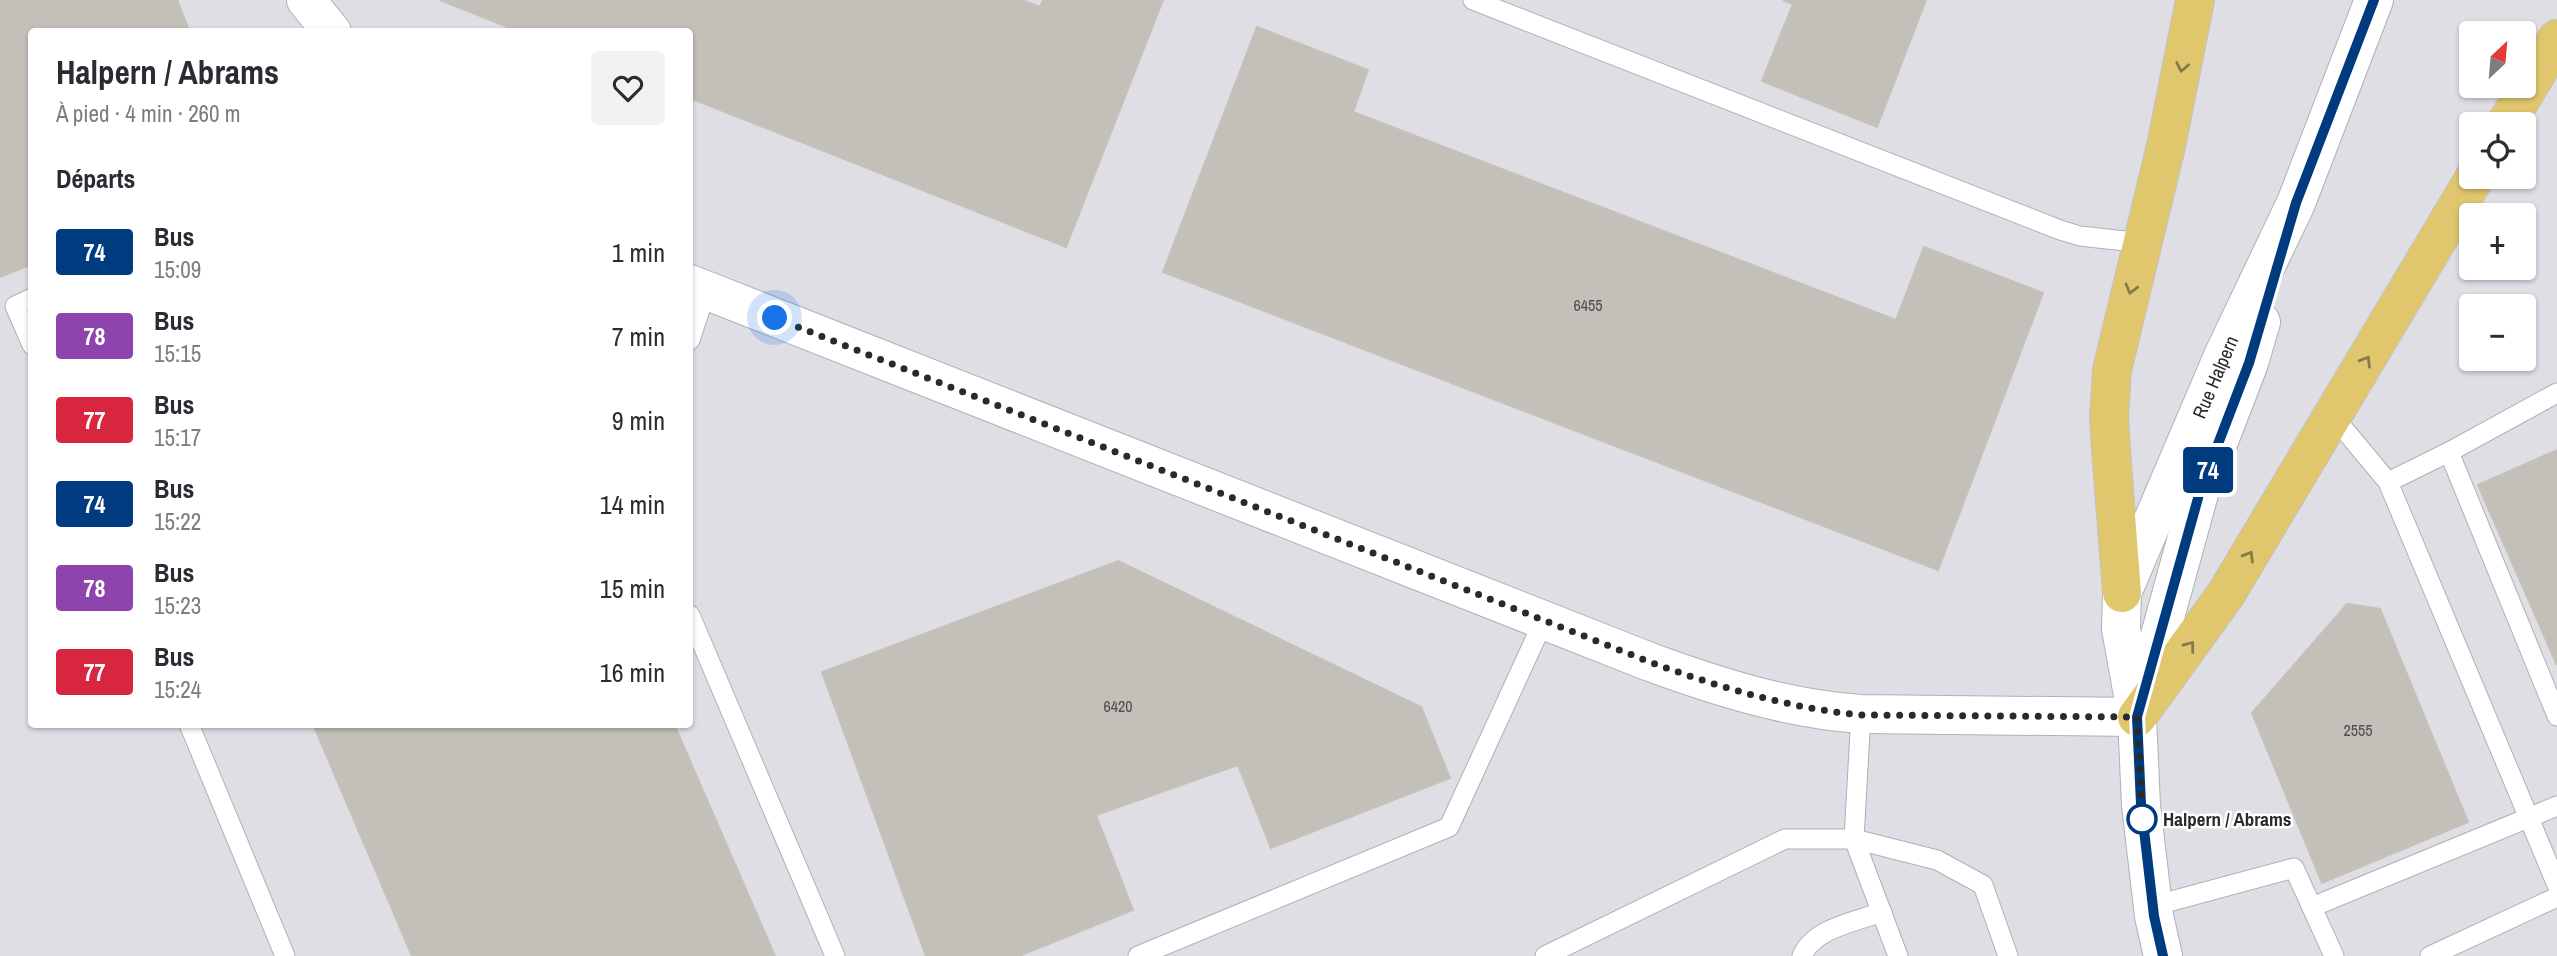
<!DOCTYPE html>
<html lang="fr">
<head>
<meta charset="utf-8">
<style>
	:root { --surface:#fff; --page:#f2f2f3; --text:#2b2b33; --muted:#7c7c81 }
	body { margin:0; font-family:"Archivo Narrow",sans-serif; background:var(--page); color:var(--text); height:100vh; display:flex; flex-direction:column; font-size:26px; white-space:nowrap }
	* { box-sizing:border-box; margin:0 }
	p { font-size:23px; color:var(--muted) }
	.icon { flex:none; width:38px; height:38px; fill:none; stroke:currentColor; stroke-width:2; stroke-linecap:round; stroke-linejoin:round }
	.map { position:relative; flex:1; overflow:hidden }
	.drawer { position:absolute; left:28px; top:28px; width:665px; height:700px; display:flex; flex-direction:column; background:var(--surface); border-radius:7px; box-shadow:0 2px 5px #0004 }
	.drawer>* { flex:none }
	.badge { padding:0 14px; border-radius:5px; font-size:24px; line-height:46px }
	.needle { width:46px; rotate:26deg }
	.tools { position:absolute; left:2459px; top:21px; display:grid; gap:14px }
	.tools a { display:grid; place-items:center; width:77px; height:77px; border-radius:7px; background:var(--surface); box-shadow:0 2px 5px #0004; font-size:35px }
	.you { position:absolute; width:35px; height:35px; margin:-18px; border:5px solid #fff; border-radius:50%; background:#1a73e8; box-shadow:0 0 0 10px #1a73e833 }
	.map>.badge { position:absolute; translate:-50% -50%; box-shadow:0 0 0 4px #fff }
	h2 { padding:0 28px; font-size:26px; line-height:63px }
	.round { display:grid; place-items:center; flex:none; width:74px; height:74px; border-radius:7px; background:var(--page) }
	.headline { display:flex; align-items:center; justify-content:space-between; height:119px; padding:0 28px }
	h1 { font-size:33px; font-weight:800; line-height:52px }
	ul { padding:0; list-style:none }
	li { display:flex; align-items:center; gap:21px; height:84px; padding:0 28px }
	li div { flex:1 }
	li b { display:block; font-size:26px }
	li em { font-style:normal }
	li .badge { min-width:77px; font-weight:700; text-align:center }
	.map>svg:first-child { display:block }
</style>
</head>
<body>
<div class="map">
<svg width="2557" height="956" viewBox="0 0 2557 956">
	<rect width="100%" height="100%" fill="#eae5de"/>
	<!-- industrial -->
	<path fill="#dfdee4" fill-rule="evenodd" d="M0,0h2557v956h-2557zM32,32h658v692h-658zM2471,33h53v53h-53zM2471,124h53v53h-53zM2471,215h53v53h-53zM2471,306h53v53h-53z"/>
	<!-- building -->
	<g fill="#c3bfb9" stroke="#c6c1b8" stroke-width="2">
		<path d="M0,0h177l13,32h-158v232l-32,13z"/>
		<path d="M440,0h582l18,7 3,-7h120l-97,247 -376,-149v-66h-170z"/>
		<path d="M1783,0h143l-49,127 -115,-46 31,-77z"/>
		<path d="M1257,27l111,43 -15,42 543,208 28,-73 119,46 -105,277 -775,-298z"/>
		<path d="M2557,450v215l-79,-180z"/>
		<path d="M1118,561l303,146 29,71 -179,70 -33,-83 -142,50 37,95 -114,46h-93l-104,-284z"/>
		<path d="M2347,604l33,5 88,213 -146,61 -70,-170z"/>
		<path d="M313,724h361l101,232h-363z"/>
	</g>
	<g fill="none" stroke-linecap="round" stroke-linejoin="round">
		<defs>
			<g id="lane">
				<path d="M1473,0l587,230 20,6 63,7"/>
				<path d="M32,298l-17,8 17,39"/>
				<path d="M690,340l16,-49"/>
				<path d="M2333,416l55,66 169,403"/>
				<path d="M2449,452l108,264"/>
				<path d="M2388,482l61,-30 108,-59"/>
				<path d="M690,615l145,341"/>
				<path d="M1861,714l-7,125 44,117"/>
				<path d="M189,724l96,232"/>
				<path d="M2153,906l141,-38 40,88"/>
				<path d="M2312,907l245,-101"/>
				<path d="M1138,956l311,-129 95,-207"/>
				<path d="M1545,956l240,-117h69l83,21 46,25 25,71"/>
				<path d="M1802,956c12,-28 53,-34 80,-44"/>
				<path d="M2430,956l127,-59"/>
			</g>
			<g id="street">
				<path d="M306,0l26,32"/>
				<path d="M690,284l960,378c68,25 138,47 211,52l276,3"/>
			</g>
			<g id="secondary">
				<path d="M2140,708l60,-218 49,-127 12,-41"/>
				<path d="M2163,956l-9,-40 -13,-111 -4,-88 -16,-88 1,-36 102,-239 72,-151 78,-203"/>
			</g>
			<g id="primary">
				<path d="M2506,124l51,-85"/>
				<path d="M2122,593l-11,-143 -2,-33 3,-47 54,-224 29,-146"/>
				<path d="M2137,717l89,-123 249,-417"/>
			</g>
		</defs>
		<!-- lane casing -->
		<use href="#lane" stroke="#aeb0b9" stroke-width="21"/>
		<!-- street casing -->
		<use href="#street" stroke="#aeb0b9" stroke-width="40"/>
		<!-- secondary casing -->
		<use href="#secondary" stroke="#aeb0b9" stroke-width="40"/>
		<!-- primary casing -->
		<use href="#primary" stroke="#c3c3c3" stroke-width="40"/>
		<!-- lane -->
		<use href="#lane" stroke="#fff" stroke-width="19"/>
		<!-- street -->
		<use href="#street" stroke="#fff" stroke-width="38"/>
		<!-- secondary -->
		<use href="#secondary" stroke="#fff" stroke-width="38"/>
		<!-- primary -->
		<use href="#primary" stroke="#e0c76e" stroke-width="38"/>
	</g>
	<!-- one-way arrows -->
	<defs><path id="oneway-chevron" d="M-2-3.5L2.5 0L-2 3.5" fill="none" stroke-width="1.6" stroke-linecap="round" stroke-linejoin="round" transform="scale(1.75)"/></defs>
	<g stroke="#85784c">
		<use href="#oneway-chevron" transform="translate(2182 67) rotate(101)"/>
		<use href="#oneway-chevron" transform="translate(2131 289) rotate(105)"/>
		<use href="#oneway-chevron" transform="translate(2366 361) rotate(-59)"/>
		<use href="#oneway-chevron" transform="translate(2249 556) rotate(-59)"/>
		<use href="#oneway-chevron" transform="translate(2190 646) rotate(-53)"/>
	</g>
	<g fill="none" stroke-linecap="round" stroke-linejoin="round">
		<defs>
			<path id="line" d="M2163,956l-9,-40 -13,-112 -4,-87 63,-226 49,-128 47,-160 78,-203"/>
		</defs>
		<!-- line casing -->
		<use href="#line" stroke="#fff" stroke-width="16"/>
		<!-- line -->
		<use href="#line" stroke="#003b80" stroke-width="10"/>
		<!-- walk -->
		<path stroke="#2a2a2a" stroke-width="7" stroke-dasharray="0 12.6" d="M775,318l875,344c68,25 138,46 211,53l276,2 6,108 -1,-6"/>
	</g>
	<!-- markers -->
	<circle fill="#fff" stroke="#003b80" stroke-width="3.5" cx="2142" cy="819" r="14"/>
	<g text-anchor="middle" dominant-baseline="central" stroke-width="5" stroke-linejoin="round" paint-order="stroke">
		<!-- number labels -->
		<g font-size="16" fill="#504f4e">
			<text x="1588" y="305">6455</text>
			<text x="1118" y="706">6420</text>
			<text x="2358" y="730">2555</text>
		</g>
		<!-- street labels -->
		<g font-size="19" fill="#2a2a2a" stroke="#fff">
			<text transform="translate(2215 377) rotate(-67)">Rue Halpern</text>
		</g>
		<!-- stop labels -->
		<g font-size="19" font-weight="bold" fill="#2a2a2a" stroke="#fff" text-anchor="start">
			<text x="2163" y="819">Halpern / Abrams</text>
		</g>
	</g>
</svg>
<div class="tools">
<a><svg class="needle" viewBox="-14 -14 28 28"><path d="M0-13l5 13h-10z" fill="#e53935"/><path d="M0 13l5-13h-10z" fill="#7c7c81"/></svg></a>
<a><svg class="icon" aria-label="locate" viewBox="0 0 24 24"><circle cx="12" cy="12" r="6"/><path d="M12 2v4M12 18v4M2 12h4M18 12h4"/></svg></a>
<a>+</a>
<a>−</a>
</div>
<div class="you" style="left:775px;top:318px"></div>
<b class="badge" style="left:2208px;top:470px;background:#003b80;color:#fff">74</b>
<section class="drawer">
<div class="headline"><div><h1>Halpern / Abrams</h1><p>À pied · 4 min · 260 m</p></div><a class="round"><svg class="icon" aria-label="heart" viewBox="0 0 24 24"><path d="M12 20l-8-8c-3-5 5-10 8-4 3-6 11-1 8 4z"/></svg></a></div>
<h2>Départs</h2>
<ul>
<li><span class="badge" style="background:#003b80;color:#fff">74</span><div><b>Bus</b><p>15:09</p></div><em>1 min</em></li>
<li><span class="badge" style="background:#8e44ad;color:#fff">78</span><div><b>Bus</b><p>15:15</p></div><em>7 min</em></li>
<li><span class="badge" style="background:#d7263d;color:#fff">77</span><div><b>Bus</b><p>15:17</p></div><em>9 min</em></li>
<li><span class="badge" style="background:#003b80;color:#fff">74</span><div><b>Bus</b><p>15:22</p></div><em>14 min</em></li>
<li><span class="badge" style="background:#8e44ad;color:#fff">78</span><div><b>Bus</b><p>15:23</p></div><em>15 min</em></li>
<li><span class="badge" style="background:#d7263d;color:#fff">77</span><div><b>Bus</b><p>15:24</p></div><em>16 min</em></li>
</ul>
</section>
</div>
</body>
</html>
